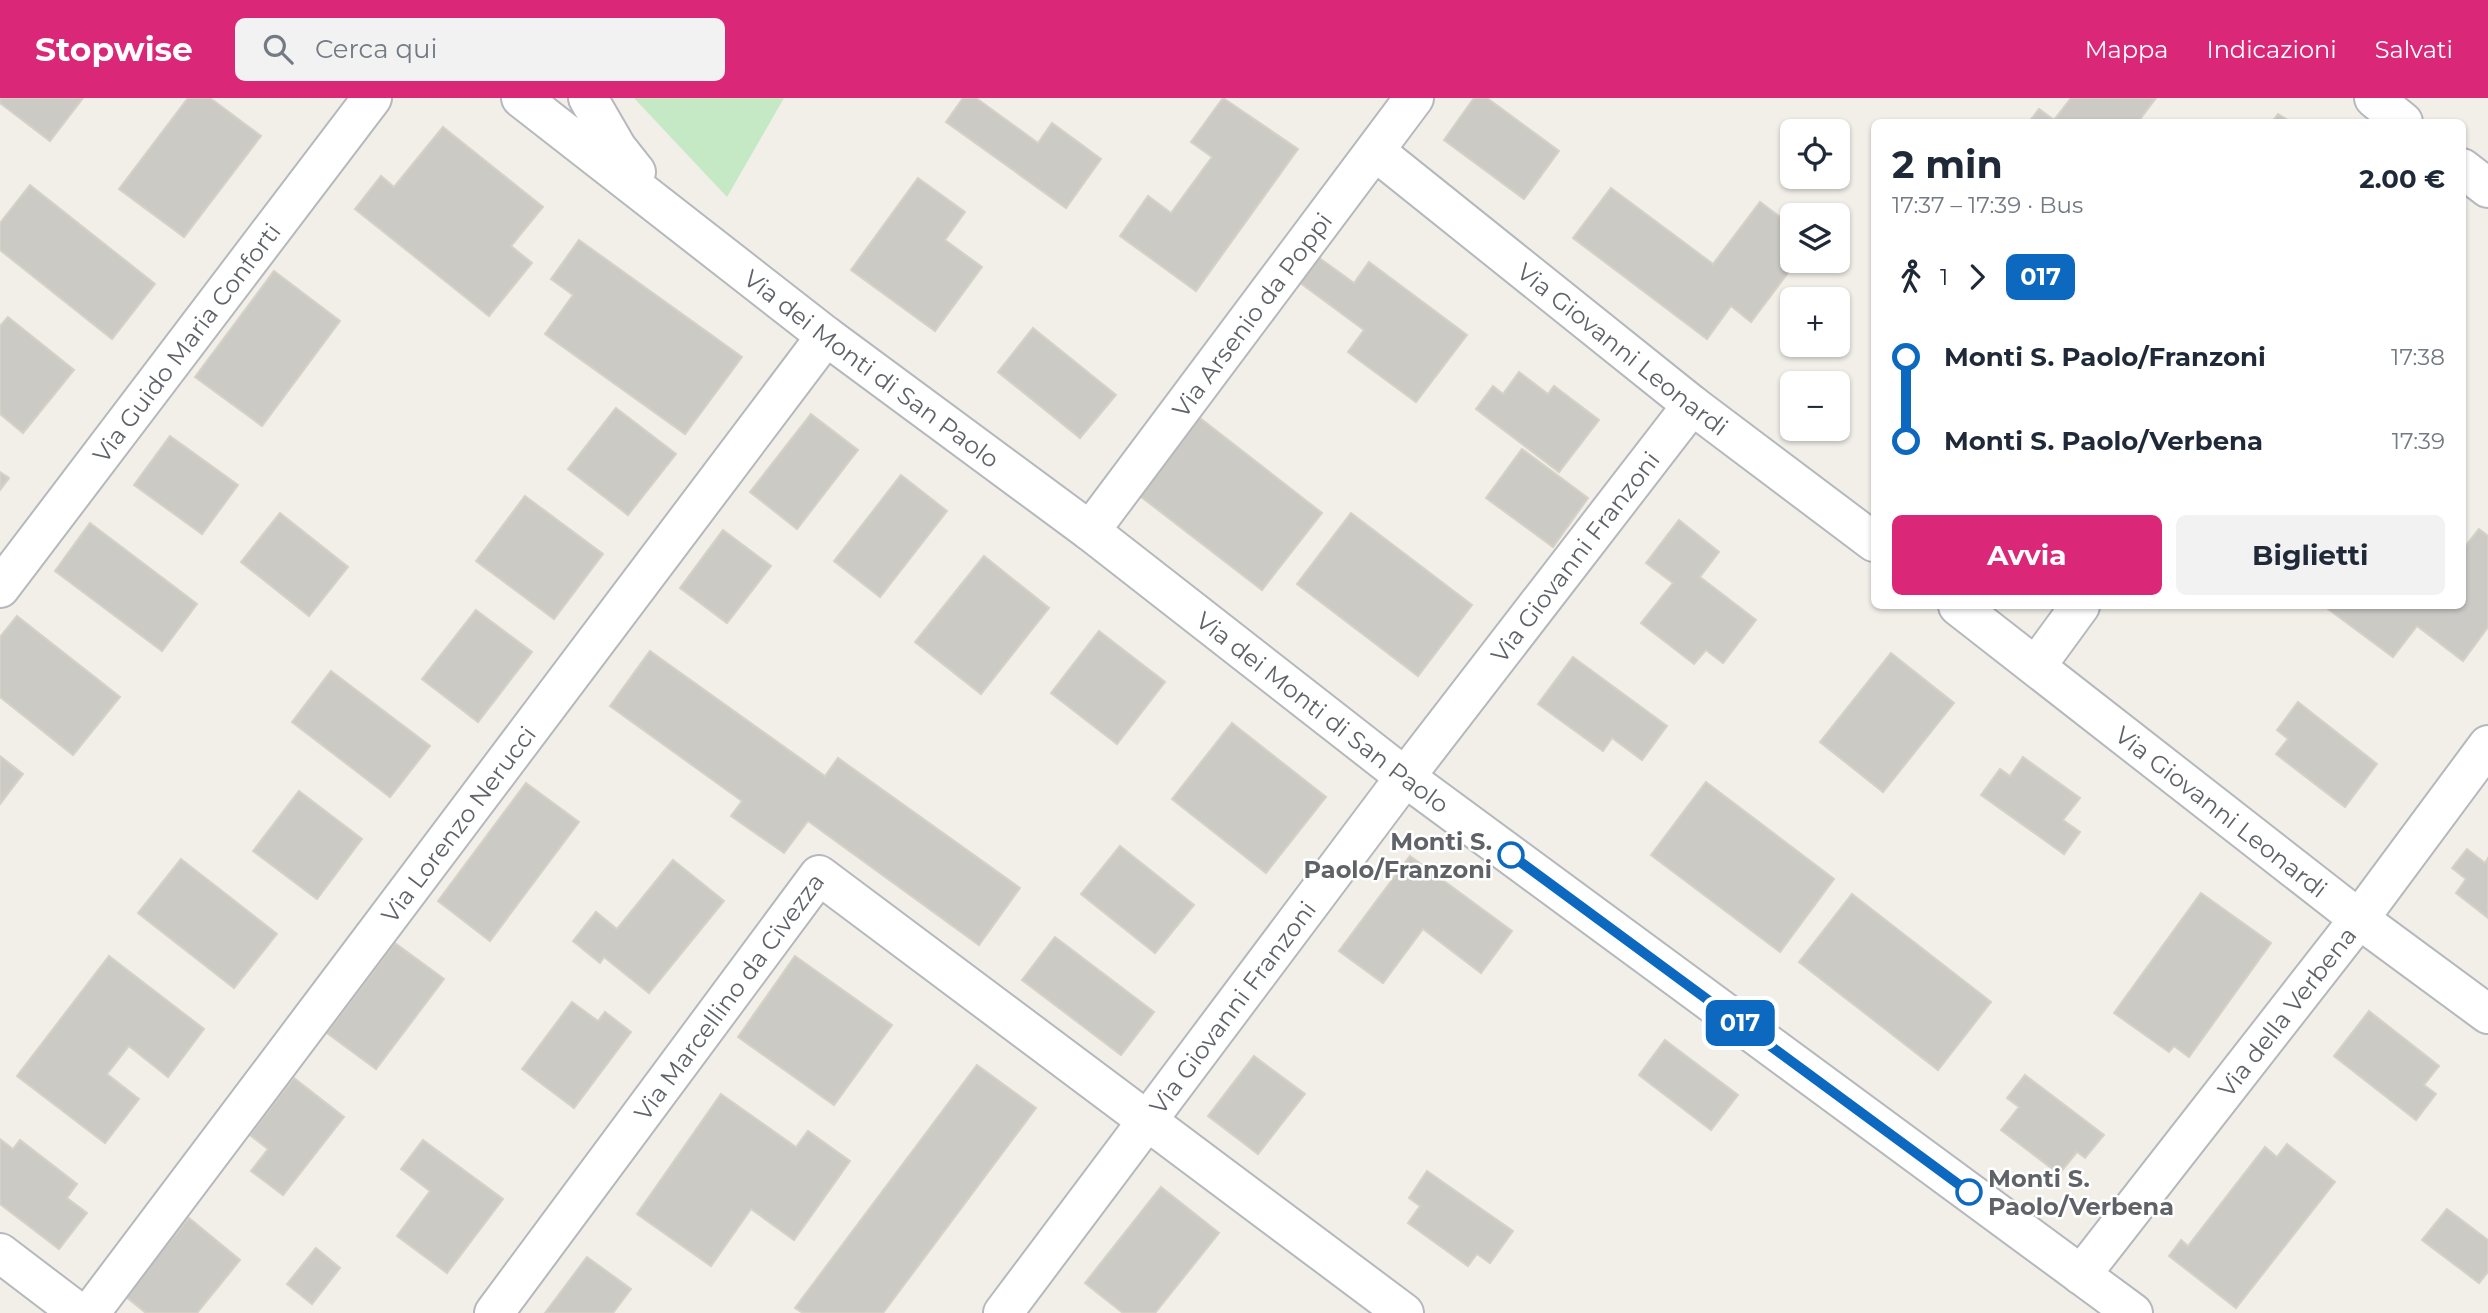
<!DOCTYPE html>
<html lang="it">
<head>
<meta charset="utf-8">
<style>
	:root { --surface:#fff; --page:#f2f2f3; --text:#1f2937; --muted:#747a83; --accent:#db2777 }
	body { margin:0; font-family:Montserrat,sans-serif; background:var(--page); color:var(--text); height:100vh; display:flex; flex-direction:column; font-size:26px; white-space:nowrap }
	* { box-sizing:border-box; margin:0 }
	p { font-size:23px; color:var(--muted) }
	.icon { flex:none; width:38px; height:38px; fill:none; stroke:currentColor; stroke-width:2; stroke-linecap:round; stroke-linejoin:round }
	.map { position:relative; flex:1; overflow:hidden }
	.sheet { position:absolute; left:1871px; top:21px; width:595px; height:490px; display:flex; flex-direction:column; background:var(--surface); border-radius:10px; box-shadow:0 2px 5px #0004 }
	.sheet>* { flex:none }
	.badge { padding:0 14px; border-radius:10px; font-size:24px; line-height:46px }
	.buttons { position:absolute; left:1780px; top:21px; display:grid; gap:14px }
	.buttons a { display:grid; place-items:center; width:70px; height:70px; border-radius:10px; background:var(--surface); box-shadow:0 2px 5px #0004; font-size:35px }
	.map>.badge { position:absolute; translate:-50% -50%; box-shadow:0 0 0 4px #fff }
	.legs { display:flex; align-items:center; gap:10px; height:77px; padding:0 21px; font-size:23px }
	.legs p { margin-inline-start:auto }
	.headline { display:flex; align-items:center; justify-content:space-between; height:119px; padding:0 21px }
	h1 { font-size:38px; font-weight:700; line-height:52px }
	.action { display:flex; gap:14px; margin-top:auto; padding:14px 21px }
	.action a { flex:1; height:80px; border-radius:10px; background:var(--accent); color:#fff; font-size:28px; font-weight:700; line-height:80px; text-align:center }
	.action a+a { background:var(--page); color:var(--text) }
	ul { padding:0 21px; list-style:none }
	li { display:flex; align-items:center; gap:24px; height:84px; font-size:26px }
	li i { display:grid; place-items:center; width:10px; height:100%; margin:0 9px; background:currentColor }
	li i::after { content:''; width:18px; height:18px; margin:-9px; border:5px solid; border-radius:50%; background:var(--surface) }
	li p { margin-inline-start:auto }
	li:first-child i { background:linear-gradient(#0000 50%,currentColor 0) }
	li:last-child i { background:linear-gradient(currentColor 50%,#0000 0) }
	header { display:flex; align-items:center; gap:42px; box-sizing:border-box; height:98px; padding:0 35px; background:var(--accent); color:#fff }
	header strong { font-size:33px }
	nav { display:flex; gap:38px; margin-inline-start:auto; font-size:24px }
	.search { width:490px; height:63px; background:var(--page); display:flex; align-items:center; gap:18px; box-sizing:border-box; padding:0 24px; border-radius:10px; color:var(--muted); font-size:26px }
	.map>svg:first-child { display:block }
</style>
</head>
<body>
<header>
<strong>Stopwise</strong>
<div class="search"><svg class="icon" aria-label="search" viewBox="0 0 24 24"><circle cx="10" cy="10" r="6"/><path d="M15 15l6 6"/></svg>Cerca qui</div>
<nav><a>Mappa</a><a>Indicazioni</a><a>Salvati</a></nav>
</header>
<div class="map">
<svg width="2488" height="1215" viewBox="0 0 2488 1215">
	<rect width="100%" height="100%" fill="#f1efe8"/>
	<!-- green -->
	<path fill="#c5e8c5" d="M634,0h150l-57,99z"/>
	<!-- building -->
	<g fill="#cccac5" stroke="#d6d1c6" stroke-width="2">
		<path d="M0,0h83l-33,43 -50,-38z"/>
		<path d="M188,0h22l51,38 -77,101 -65,-48z"/>
		<path d="M963,0h13l62,45 14,-20 49,36 -35,49 -120,-86z"/>
		<path d="M1223,0l75,51 -102,142 -76,-55 28,-40 23,17 41,-56 -21,-15z"/>
		<path d="M1474,0h13l72,53 -35,48 -80,-59z"/>
		<path d="M2071,0h85l-18,24h-109l10,-13 15,11z"/>
		<path d="M2278,16l13,8h-19z"/>
		<path d="M443,29l100,80 -32,39 21,17 -43,53 -134,-107 26,-33 13,11z"/>
		<path d="M918,80l47,34 -20,28 37,27 -47,64 -84,-61z"/>
		<path d="M30,87l125,99 -43,55 -112,-89v-27z"/>
		<path d="M1611,90l102,76 47,-62 32,24v35h5l-46,61 -20,-16 -24,33 -134,-101z"/>
		<path d="M579,142l163,117 -57,77 -140,-100 28,-39 -22,-16z"/>
		<path d="M1318,159l36,26 15,-21 98,73 -51,67 -68,-50 16,-22 -65,-48z"/>
		<path d="M274,173l66,50 -78,105 -67,-49z"/>
		<path d="M8,219l66,53 -51,63 -23,-19v-88z"/>
		<path d="M1033,230l83,67 -36,43 -82,-66z"/>
		<path d="M1519,274l29,22 6,-8 45,34 -40,52 -83,-63 17,-23 10,8z"/>
		<path d="M616,310l60,46 -48,61 -60,-46z"/>
		<path d="M811,316l47,36 -61,79 -47,-37z"/>
		<path d="M1200,320l122,95 -60,77 -122,-94z"/>
		<path d="M170,338l68,49 -36,49 -68,-49z"/>
		<path d="M1522,351l66,49 -35,49 -67,-49z"/>
		<path d="M0,374l9,6 -9,12z"/>
		<path d="M901,377l46,36 -67,86 -46,-36z"/>
		<path d="M525,398l78,58 -49,65 -78,-58z"/>
		<path d="M280,415l68,54 -39,49 -68,-54z"/>
		<path d="M1351,415l121,92 -54,71 -121,-92z"/>
		<path d="M1679,422l40,32 -19,25 56,43 -33,43 -17,-13 -12,14 -53,-41 32,-40 -27,-20z"/>
		<path d="M90,425l107,81 -35,47 -107,-80z"/>
		<path d="M2479,431l9,7v91l-25,34 -46,-35 -24,31 -69,-51h138v-56z"/>
		<path d="M723,432l48,36 -44,57 -47,-35z"/>
		<path d="M984,458l65,52 -68,86 -66,-52z"/>
		<path d="M476,512l56,42 -54,70 -56,-43z"/>
		<path d="M17,518l103,81 -47,58 -73,-58v-60z"/>
		<path d="M1099,533l66,51 -48,62 -66,-51z"/>
		<path d="M650,553l175,125 13,-18 182,130 -41,57 -171,-124 -24,32 -53,-37 11,-15 -132,-95z"/>
		<path d="M1891,555l63,50 -71,89 -63,-50z"/>
		<path d="M1573,559l94,69 -25,34 -30,-22 -9,13 -65,-47z"/>
		<path d="M331,573l99,75 -40,51 -98,-75z"/>
		<path d="M2298,604l79,62 -32,43 -69,-53 12,-15 -11,-9z"/>
		<path d="M1232,625l94,74 -60,76 -94,-74z"/>
		<path d="M0,658l23,18 -23,30z"/>
		<path d="M2023,659l57,41 -17,22 17,12 -16,22 -83,-59 19,-26 10,7z"/>
		<path d="M1706,684l128,97 -54,73 -129,-97z"/>
		<path d="M526,685l53,39 -89,119 -52,-40z"/>
		<path d="M299,693l63,48 -45,60 -64,-48z"/>
		<path d="M1120,748l74,59 -39,48 -74,-59z"/>
		<path d="M2467,751l18,14 3,-5v60l-32,-25 10,-14 -14,-11z"/>
		<path d="M1410,758l102,75 -31,42 -58,-44 -40,54 -44,-32z"/>
		<path d="M181,761l96,75 -43,54 -96,-75z"/>
		<path d="M673,762l51,41 -75,92 -45,-36 -4,6 -27,-22 23,-29 21,17z"/>
		<path d="M2201,795l70,50 -82,114 -15,-11 -5,6 -55,-39z"/>
		<path d="M1852,796l139,108 -53,68 -139,-108z"/>
		<path d="M1055,839l99,75 -33,43 -99,-75z"/>
		<path d="M395,845l49,36 -68,90 -49,-36z"/>
		<path d="M109,858l95,73 -36,48 -39,-31 -22,28 32,25 -34,44 -88,-67z"/>
		<path d="M795,858l97,69 -58,80 -96,-68z"/>
		<path d="M572,904l26,19 7,-9 26,20 -57,76 -52,-39z"/>
		<path d="M2369,913l70,55 -15,19 12,9 -20,26 -82,-64z"/>
		<path d="M1665,942l73,55 -27,35 -72,-55z"/>
		<path d="M1254,958l51,38 -47,60 -50,-38z"/>
		<path d="M977,967l59,43 -153,205h-80l-8,-5z"/>
		<path d="M2025,977l79,60 -19,23 -8,-6 -18,22 -58,-44 18,-23 -12,-9z"/>
		<path d="M294,980l50,39 -61,78 -32,-24 17,-22 -18,-14z"/>
		<path d="M721,996l75,53 12,-16 42,30 -56,79 -43,-31 -40,57 -74,-52z"/>
		<path d="M0,1041l13,10 7,-9 57,44 -10,14 20,15 -28,36 -59,-45z"/>
		<path d="M423,1042l80,59 -56,74 -50,-37 33,-45 -29,-22z"/>
		<path d="M2287,1046l48,38 -99,126 -67,-52 12,-16 7,6 77,-99 12,10z"/>
		<path d="M1427,1073l86,60 -23,32 -13,-9 -9,12 -60,-43 12,-17 -11,-8z"/>
		<path d="M1161,1089l58,46 -64,80h-32l-38,-30z"/>
		<path d="M2447,1111l41,31v32l-9,11 -57,-43z"/>
		<path d="M189,1120l51,42 -43,53h-51l-21,-17z"/>
		<path d="M316,1150l24,20 -28,36 -25,-20z"/>
		<path d="M587,1159l44,32 -18,24h-68z"/>
	</g>
	<g fill="none" stroke-linecap="round" stroke-linejoin="round">
		<defs>
			<g id="minor">
				<path id="s1" d="M521,0l305,238 264,195 315,246 728,536"/>
				<path d="M588,0l29,50 19,24"/>
				<path d="M2374,0l29,24"/>
				<path id="s2" d="M1375,53l317,254 182,137"/>
				<path d="M2462,70l26,20"/>
				<path id="s3" d="M1090,433l324,-433"/>
				<path id="s4" d="M0,490l372,-490"/>
				<path id="s5" d="M1958,508l401,313 129,95"/>
				<path d="M2037,567l43,-59"/>
				<path d="M0,1155l79,60"/>
				<path id="s6" d="M2081,1177l278,-356 129,-174"/>
				<path id="s7" d="M90,1215l736,-977"/>
				<path id="s8" d="M494,1215l325,-438 585,438"/>
				<path id="s9" d="M1003,1215l402,-536 287,-372"/>
			</g>
		</defs>
		<!-- minor casing -->
		<use href="#minor" stroke="#b5b8bc" stroke-width="42"/>
		<!-- minor -->
		<use href="#minor" stroke="#fff" stroke-width="38"/>
	</g>
	<g fill="none" stroke-linecap="round" stroke-linejoin="round">
		<defs>
			<path id="line-1" d="M1511,757l458,337"/>
		</defs>
		<!-- line-1 casing -->
		<use href="#line-1" stroke="#fff" stroke-width="16"/>
		<!-- line-1 -->
		<use href="#line-1" stroke="#0c69bf" stroke-width="10"/>
	</g>
	<!-- markers -->
	<g fill="#fff" stroke="#0c69bf" stroke-width="3.5">
		<circle cx="1511" cy="757" r="12"/>
		<circle cx="1969" cy="1094" r="12"/>
	</g>
	<g text-anchor="middle" dominant-baseline="central" stroke-width="5" stroke-linejoin="round" paint-order="stroke">
		<!-- street labels -->
		<g font-size="24" fill="#5f6368" stroke="#fff">
			<text stroke="none"><textPath href="#s3" startOffset="270">Via Arsenio da Poppi</textPath></text>
			<text stroke="none"><textPath href="#s4" startOffset="308">Via Guido Maria Conforti</textPath></text>
			<text stroke="none"><textPath href="#s2" startOffset="317">Via Giovanni Leonardi</textPath></text>
			<text stroke="none"><textPath href="#s1" startOffset="443">Via dei Monti di San Paolo</textPath></text>
			<text stroke="none"><textPath href="#s9" startOffset="948">Via Giovanni Franzoni</textPath></text>
			<text stroke="none"><textPath href="#s1" startOffset="1010">Via dei Monti di San Paolo</textPath></text>
			<text stroke="none"><textPath href="#s5" startOffset="334">Via Giovanni Leonardi</textPath></text>
			<text stroke="none"><textPath href="#s7" startOffset="612">Via Lorenzo Nerucci</textPath></text>
			<text stroke="none"><textPath href="#s8" startOffset="394">Via Marcellino da Civezza</textPath></text>
			<text stroke="none"><textPath href="#s9" startOffset="382">Via Giovanni Franzoni</textPath></text>
			<text stroke="none"><textPath href="#s6" startOffset="334">Via della Verbena</textPath></text>
		</g>
		<!-- stop labels -->
		<g font-size="24" font-weight="bold" fill="#5f6368" stroke="#fff" text-anchor="end">
			<text x="1492" y="743">Monti S.<tspan x="1492" dy="28">Paolo/Franzoni</tspan></text>
			<text x="1988" y="1080" text-anchor="start">Monti S.<tspan x="1988" dy="28">Paolo/Verbena</tspan></text>
		</g>
	</g>
</svg>
<div class="buttons">
<a><svg class="icon" aria-label="locate" viewBox="0 0 24 24"><circle cx="12" cy="12" r="6"/><path d="M12 2v4M12 18v4M2 12h4M18 12h4"/></svg></a>
<a><svg class="icon" aria-label="layers" viewBox="0 0 24 24"><path d="M12 4l9 5-9 5-9-5zM3 14l9 5 9-5"/></svg></a>
<a>+</a>
<a>−</a>
</div>
<b class="badge" style="left:1740px;top:925px;background:#0c69bf;color:#fff">017</b>
<section class="sheet">
<div class="headline"><div><h1>2 min</h1><p>17:37 – 17:39 · Bus</p></div><b>2.00 €</b></div>
<div class="legs"><svg class="icon" aria-label="walk" viewBox="0 0 24 24"><circle cx="13" cy="4" r="2"/><path d="M13 8l-2 6 4 7M11 14l-3 7M7 12l3-4h3l4 4"/></svg>1<svg class="icon" aria-label="forward" viewBox="0 0 24 24"><path d="M9 5l7 7-7 7"/></svg><b class="badge" style="background:#0c69bf;color:#fff">017</b></div>
<ul>
<li><i style="color:#0c69bf"></i><b>Monti S. Paolo/Franzoni</b><p>17:38</p></li>
<li><i style="color:#0c69bf"></i><b>Monti S. Paolo/Verbena</b><p>17:39</p></li>
</ul>
<div class="action"><a>Avvia</a><a>Biglietti</a></div>
</section>
</div>
</body>
</html>
